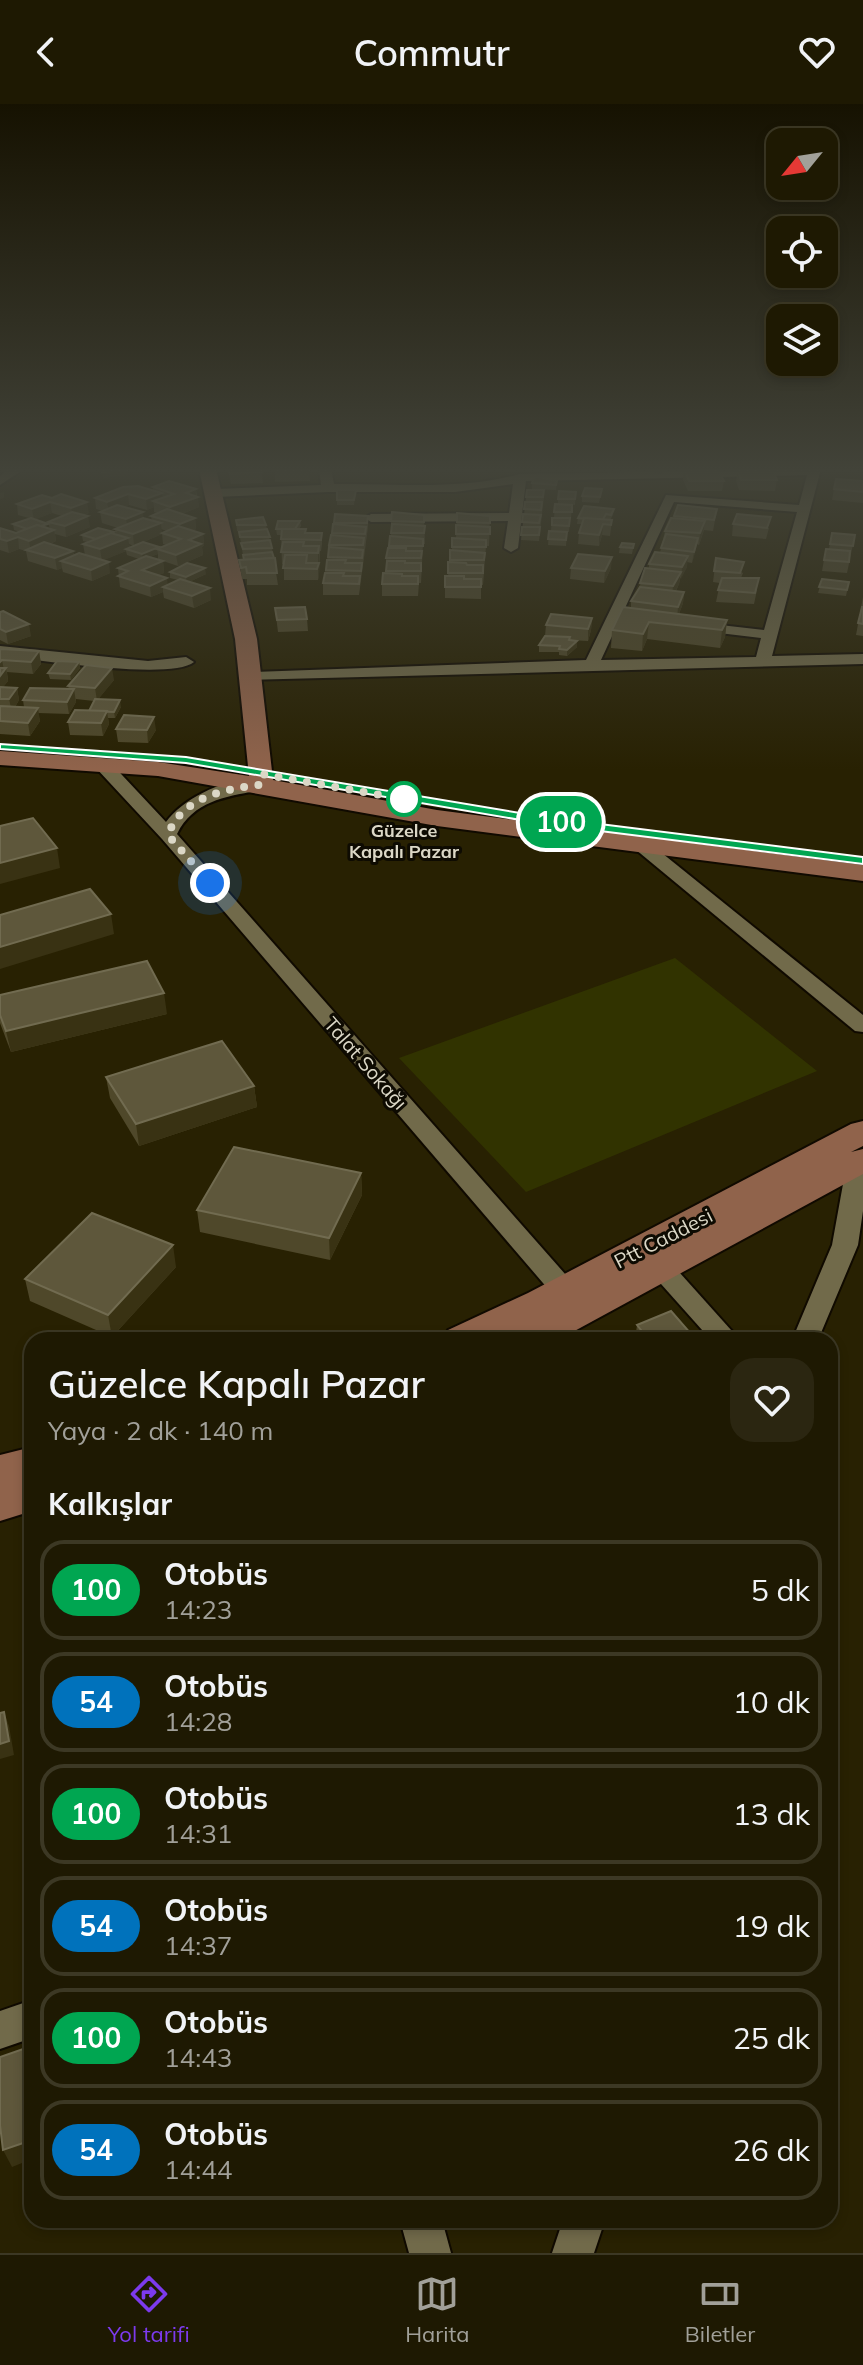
<!DOCTYPE html>
<html lang="tr">
<head>
<meta charset="utf-8">
<style>
	:root { --surface:#1e1902; --page:#2b2611; --text:#f1f3f6; --muted:#a1a099; --line:#3c3824; --accent:#7c3aed }
	body { margin:0; font-family:Mulish,sans-serif; background:var(--page); color:var(--text); height:100vh; display:flex; flex-direction:column; font-size:30px; white-space:nowrap }
	* { box-sizing:border-box; margin:0 }
	p { font-size:26px; color:var(--muted) }
	.icon { flex:none; width:44px; height:44px; fill:none; stroke:currentColor; stroke-width:2; stroke-linecap:round; stroke-linejoin:round }
	.map { position:relative; flex:1; overflow:hidden }
	.drawer { position:absolute; left:24px; top:1228px; width:814px; height:896px; display:flex; flex-direction:column; background:var(--surface); border-radius:24px; box-shadow:0 4px 12px #0003,0 0 0 2px var(--line) }
	.drawer>* { flex:none }
	.badge { padding:0 16px; border-radius:26px; font-size:28px; line-height:52px }
	.needle { width:52px; rotate:240deg }
	.controls { position:absolute; left:766px; top:24px; display:grid; gap:16px }
	.controls a { display:grid; place-items:center; width:72px; height:72px; border-radius:16px; background:var(--surface); box-shadow:0 4px 12px #0003,0 0 0 2px var(--line); font-size:40px }
	.you { position:absolute; width:40px; height:40px; margin:-20px; border:6px solid #fff; border-radius:50%; background:#1a73e8; box-shadow:0 0 0 12px #1a73e833 }
	.map>.badge { position:absolute; translate:-50% -50%; box-shadow:0 0 0 4px #fff }
	h2 { padding:0 24px; font-size:30px; line-height:72px }
	.round { display:grid; place-items:center; flex:none; width:84px; height:84px; border-radius:24px; background:var(--page) }
	.summary { display:flex; align-items:center; justify-content:space-between; height:136px; padding:0 24px }
	h1 { font-size:38px; font-weight:600; line-height:60px }
	ul { padding:0; list-style:none }
	li { display:flex; align-items:center; gap:24px; height:100px; margin:0 16px 12px; padding:0 8px; border:4px solid var(--line); border-radius:24px }
	li div { flex:1 }
	li b { display:block; font-size:30px }
	li em { font-style:normal }
	li .badge { min-width:88px; font-weight:700; text-align:center }
	header { display:flex; justify-content:space-between; align-items:center; height:104px; padding:0 24px; background:var(--surface); font-size:36px; font-weight:600 }
	.menu { display:flex; justify-content:space-around; align-items:center; height:112px; border-top:2px solid var(--line); background:var(--surface); font-size:22px; color:var(--muted) }
	.menu a { display:grid; justify-items:center; gap:4px }
	.menu .on { color:var(--accent) }
	.map>svg:first-child { display:block }
</style>
</head>
<body>
<header><svg class="icon" aria-label="back" viewBox="0 0 24 24"><path d="M15 5l-7 7 7 7"/></svg>Commutr<svg class="icon" aria-label="heart" viewBox="0 0 24 24"><path d="M12 20l-8-8c-3-5 5-10 8-4 3-6 11-1 8 4z"/></svg></header>
<div class="map">
<svg width="863" height="2149" viewBox="0 0 863 2149">
	<rect width="100%" height="100%" fill="#282102"/>
	<!-- green -->
	<path fill="#313300" d="M675,854l142,113 -291,121 -127,-134z"/>
	<g fill="none" stroke-linecap="round" stroke-linejoin="round">
		<defs>
			<g id="street">
				<path d="M9,365h15l-24,16v-9z"/>
				<path d="M319,365h12l3,15c62,-1 125,7 186,-10l301,-5 -49,187 91,-2v10l-617,16v-6l5,-2 335,-12 80,-165 133,10 8,-30 -281,6 -8,67 -7,4 -7,-4 4,-27 -137,1 -6,-4 6,-4 138,-1 4,-29 -58,8h-127l-113,5 -6,-4 6,-4 106,-4zM674,398l123,10 -33,118 -70,-8 -7,4 7,4 67,8 -5,19 -155,3z"/>
				<path d="M0,542l148,15 38,-4 8,5c-23,19 -159,-3 -194,-6z"/>
				<path d="M102,655l6,1 58,62c18,-25 66,-48 98,-41l3,4 -3,4c-34,8 -69,9 -87,45l396,449 4,7 -4,7 -9,2 -9,-2 -393,-458 -66,-71 -2,-4z"/>
				<path d="M641,736l6,1 216,174v17l-8,-1 -220,-182 -3,-4z"/>
				<path d="M859,1050l4,1v56l-5,34 -40,95h-26l40,-95 15,-83 4,-6z"/>
				<path d="M662,1156l9,3 69,77h-29l-58,-65 -4,-6 4,-6z"/>
				<path d="M32,1896v38l-32,11v-38z"/>
				<path d="M400,2116h42l9,33h-42z"/>
				<path d="M563,2116h42l-11,33h-42z"/>
			</g>
			<g id="secondary">
				<path d="M199,365h17l41,170 16,141 164,30 426,55v16l-426,-55 -279,-50 -158,-11v-14l158,11 91,14 -14,-137z"/>
				<path d="M863,1017v25l-12,6 12,-3v25l-305,166h-51l4,-7 -15,7h-54l6,-10 80,-37 323,-169z"/>
				<path d="M32,1343v64l-32,10v-66z"/>
			</g>
		</defs>
		<!-- street casing -->
		<use href="#street" stroke="#100a00" stroke-width="4"/>
		<!-- secondary casing -->
		<use href="#secondary" stroke="#100a00" stroke-width="4"/>
		<!-- street -->
		<use href="#street" fill="#716a4a" fill-rule="evenodd"/>
		<!-- secondary -->
		<use href="#secondary" fill="#90634b" fill-rule="evenodd"/>
	</g>
	<!-- wall -->
	<g fill="#4f482a" fill-rule="evenodd">
		<path d="M228,365h33l2,14 -32,1z"/>
		<path d="M275,365h34l1,12 -35,1z"/>
		<path d="M644,365h19l-1,5 -17,-3z"/>
		<path d="M684,365l40,12 -2,10h-34l-5,-11z"/>
		<path d="M738,366l39,10 -2,11 -36,-1 -3,-9z"/>
		<path d="M836,375l27,2v22l-31,-3z"/>
		<path d="M557,377l-1,9 -24,-1v-6z"/>
		<path d="M153,383l43,2 3,18 -17,7 13,4 1,11 -4,2 11,3 1,11 -2,2 1,8 -25,11 -15,-5 1,12 -6,2 10,10 10,-5 -8,-2v-6l36,2 -17,8 22,18 -17,8 -30,-10 -1,-6 -12,5 -31,-10 -2,-19 21,-9 -12,-4 -1,-4 -23,9 7,13 -18,8 -29,-9 -1,-4 -5,2 -29,-9 -2,-10 -7,-2 -10,4 -9,-3v-22l16,5 4,-1 -6,-2 -1,-6 16,-6 -11,-3 -1,-11 25,-9 47,18 -5,2 6,12 -24,10 -11,-3 1,7 -6,3 23,7 1,4h11l-2,-11 4,-2 -4,-1 -1,-6 32,-3 2,2 -1,-5 3,-1 -16,-5 -2,-11 3,-1 -7,-2 -1,-11 58,-8zM129,401l18,5 7,-3v5l3,1 -6,3 1,5 -8,-3 -21,-11zM52,409l10,3 -14,6 2,7 -15,-10zM161,425l6,2 -5,2 1,11 3,1 -7,2 -29,1 -1,-4 5,2 28,-12zM158,450v6l-9,-3z"/>
		<path d="M602,385l-3,14 -17,-1v-6z"/>
		<path d="M337,386h19l-2,15h-17z"/>
		<path d="M527,386l17,6 -5,45 -18,-1z"/>
		<path d="M576,388l-1,13 -17,-1v-5z"/>
		<path d="M555,400l17,1 -1,13 -17,-1z"/>
		<path d="M614,405l-1,6 -3,5h2l-2,16 -8,-1 -3,11 -21,-2 1,-11 3,-9h-5l1,-6z"/>
		<path d="M717,405l-4,22 -9,-1 -5,15 -2,-1 -5,19 -5,-1v5l-7,12 -1,5 -3,7 8,1 -1,11 -4,11 48,6 -2,17 -5,11 -73,-9 -5,12 -31,-3 1,-18 19,-22v-7l18,-32v-5l11,-11 5,-22 9,-13v-2z"/>
		<path d="M457,409l33,3 -1,30h-3l-3,39h-2v14l-36,-1v-22h3l2,-26h2v-12h4z"/>
		<path d="M335,410l33,2v11l-9,68h-36v-12z"/>
		<path d="M424,411l1,29h-2l-2,39h-2l-1,13h-36v-12l4,-11v-15l4,-22h1v-15z"/>
		<path d="M552,414h18l-1,14 -18,-1z"/>
		<path d="M236,416l30,5 6,23 6,37h-31v-6h-5l-3,-19h4l8,-6 -8,1 -2,-12h5h-5l-2,-11h6l-8,-1z"/>
		<path d="M300,417l1,5 -2,3 7,4h16v11l-1,7h-1l-1,24 -1,5h-34v-16h-2l-1,-29h-4l-1,-6z"/>
		<path d="M733,420l36,4 -3,11 -34,-3z"/>
		<path d="M549,427l18,1 -1,14 -18,-1z"/>
		<path d="M832,429l23,2 -8,38 -25,-2 4,-22h3z"/>
		<path d="M634,440l-2,10 -13,-1 1,-6z"/>
		<path d="M716,454l27,15 -2,5 16,12 -3,14 -38,-2 4,-19 -7,-1z"/>
		<path d="M571,464h40l-7,15 -34,-4z"/>
		<path d="M822,475l27,3 -3,14 -28,-3z"/>
		<path d="M863,493v39l-7,-1z"/>
		<path d="M275,504l32,11 1,12 -30,1z"/>
		<path d="M0,508l31,24 -23,8 -8,-4z"/>
		<path d="M592,514l-1,12 -3,11 -18,-1 7,7 -10,9 -8,-1v-3h-20v-7l6,-9 1,-11z"/>
		<path d="M0,545l39,2 2,13 -8,10 -26,-2 1,9 -5,6 14,1 2,12 -4,7h9l-1,-7 46,-11 -1,-3 46,-6 -16,19 23,8 -6,11h-7l1,6 -6,12 -33,-1 -2,-13 21,-11 5,-10 -18,-2v3l-7,12 -31,-1 2,8 -10,15 -30,-2z"/>
		<path d="M79,558l1,6 -9,12 -21,-1 -2,-6z"/>
		<path d="M116,625l40,1 -8,13 -30,-1z"/>
		<path d="M0,891l167,19 -156,38 -11,-29z"/>
		<path d="M106,973l148,9 3,21 -118,39 -29,-48z"/>
		<path d="M361,1069l1,22 -32,65 -130,-28 -3,-22z"/>
		<path d="M176,1163l-64,70 -82,-36 -5,-22z"/>
		<path d="M637,1221l54,15h-56z"/>
	</g>
	<!-- shaded-wall -->
	<g fill="#393213">
		<path d="M127,366l1,5 -25,3 -1,-6z"/>
		<path d="M196,385v8h2l1,10 -28,11 -1,-11 16,-14z"/>
		<path d="M4,388v6l-4,1v-6z"/>
		<path d="M162,389l2,11 -11,-3 1,6 -7,3 -1,-11z"/>
		<path d="M128,390l1,11 -20,8 -2,-11z"/>
		<path d="M50,398l2,11 -18,7 -2,-11z"/>
		<path d="M87,398l2,11 -16,6 -2,-11z"/>
		<path d="M143,408l1,11 -16,7 -2,-11z"/>
		<path d="M606,410l-1,6 -2,5 -1,10 -3,11v-11l4,-15z"/>
		<path d="M88,412l2,11 -24,10 -1,-11z"/>
		<path d="M195,414l1,11 -15,6 -1,-11z"/>
		<path d="M705,417l-2,11 -4,13 1,-12z"/>
		<path d="M161,419l1,11 -28,12 -1,-12z"/>
		<path d="M54,426l2,11 -25,11 -2,-11z"/>
		<path d="M203,430l1,11 -2,2 1,8 -25,11 -2,-11 13,-15z"/>
		<path d="M18,433l1,12 -10,4 -2,-12z"/>
		<path d="M128,434l2,11h-4v2l-24,10 -2,-12z"/>
		<path d="M698,434l-2,11 -4,14 2,-11z"/>
		<path d="M319,442v29l-1,5v-27z"/>
		<path d="M159,443l-2,2 1,5 -15,6 -1,-6z"/>
		<path d="M73,447l2,11 -14,-1 1,7 -5,2 -2,-12z"/>
		<path d="M688,452l-1,11 -6,12 1,-12z"/>
		<path d="M612,453l-1,11 -7,15 1,-12z"/>
		<path d="M163,457l1,12 -20,9 -2,-12z"/>
		<path d="M109,458l1,11 -18,8 -1,-11z"/>
		<path d="M205,464l1,6 -19,9 -1,-6z"/>
		<path d="M681,468l-2,12 -7,14 1,-12z"/>
		<path d="M167,474l1,10 -5,-1v5l-12,5 -1,-11z"/>
		<path d="M210,484l1,12 -17,8 -2,-12z"/>
		<path d="M684,488l-1,11 -6,16 1,-12z"/>
		<path d="M592,514l-1,12 -3,11v-12z"/>
		<path d="M727,516l-2,17 -5,11 2,-18z"/>
		<path d="M649,518l-2,17 -5,12 1,-17z"/>
		<path d="M29,520l2,12 -23,8 -2,-12z"/>
		<path d="M577,537v6l-10,9v-6z"/>
		<path d="M39,547l2,13 -8,10 -2,-12z"/>
		<path d="M2,556l2,10 2,-2 2,13 -8,10v-29z"/>
		<path d="M79,558l1,6 -9,12 -1,-6z"/>
		<path d="M112,564l2,12 -17,21 -2,-13z"/>
		<path d="M17,584l2,12 -7,12 -3,-13z"/>
		<path d="M74,585l2,13 -7,12 -2,-12z"/>
		<path d="M120,596l1,7 -6,11 -1,-6z"/>
		<path d="M38,604l2,13 -10,15 -2,-13z"/>
		<path d="M107,607l2,13 -6,12 -2,-13z"/>
		<path d="M154,613l2,13 -8,13 -1,-13z"/>
		<path d="M57,744l3,20 -60,16v-21z"/>
		<path d="M111,810l3,20 -114,35v-22z"/>
		<path d="M164,889l3,21 -156,38 -5,-21z"/>
		<path d="M254,982l3,21 -118,39 -3,-22z"/>
		<path d="M361,1069l1,22 -32,65 -1,-22z"/>
		<path d="M173,1141l3,22 -64,70 -4,-22z"/>
		<path d="M692,1231l-1,5h-11z"/>
		<path d="M4,1608l5,14 5,29 -14,4v-15z"/>
		<path d="M32,2036v19l-20,8 -9,-17z"/>
	</g>
	<!-- building -->
	<g fill="#5e573b" stroke="#716b50" stroke-width="2">
		<path d="M101,365h26v1l-25,2z"/>
		<path d="M229,365h32l1,3 -32,2z"/>
		<path d="M275,365h34v1l-34,1z"/>
		<path d="M684,365h34l6,12h-35z"/>
		<path d="M738,366l35,1 4,9h-36z"/>
		<path d="M534,373h4l19,4 -1,4 -24,-2z"/>
		<path d="M836,375l27,2v11l-29,-3z"/>
		<path d="M169,377l27,8 -10,4 12,4 -28,10 -17,-6 21,-7 -21,-7z"/>
		<path d="M138,382l24,7 -16,6 -18,-5 -21,8 -12,-4 28,-11z"/>
		<path d="M585,384l17,1 -2,8 -18,-1z"/>
		<path d="M337,386h19l-2,10h-17z"/>
		<path d="M527,386h17l-1,7h-17z"/>
		<path d="M559,387l17,1 -1,7h-17z"/>
		<path d="M61,390l26,8 -16,6 -21,-6 -18,7 -15,-5 25,-9 10,3z"/>
		<path d="M525,398h17l-1,8 -17,-1z"/>
		<path d="M555,400l17,1v7h-18z"/>
		<path d="M117,401l26,7 -17,7 -26,-7z"/>
		<path d="M678,401l39,4 -3,11 -40,-4z"/>
		<path d="M584,402l30,3 -3,6 -5,-1 -3,6 -25,-2z"/>
		<path d="M167,405l28,9 -15,6 -29,-8z"/>
		<path d="M72,408l16,4 -23,10 -17,-4z"/>
		<path d="M392,408l32,3v7l-33,-1z"/>
		<path d="M457,409l33,3v7l-33,-1z"/>
		<path d="M335,410l33,2 -1,7h-33z"/>
		<path d="M523,410l18,1 -2,8 -17,-1z"/>
		<path d="M737,410l34,3 -4,11 -34,-4z"/>
		<path d="M263,413l3,8h-29l-1,-5z"/>
		<path d="M31,414l17,6 -7,2 -4,-1 -10,4 -14,-5z"/>
		<path d="M143,414l18,5 -28,11 -18,-5z"/>
		<path d="M552,414h18l-1,8 -17,-1z"/>
		<path d="M584,414l28,2 -1,5 -8,-1 -4,11 -20,-2z"/>
		<path d="M671,414l34,3 -5,12 -35,-2z"/>
		<path d="M278,417h22l-5,8h-19z"/>
		<path d="M333,420l33,3 -1,7 -33,-1z"/>
		<path d="M392,420l33,2 -1,7h-33z"/>
		<path d="M37,421l17,5 -25,11 -11,-4 -11,4 -7,-2v-11l16,5z"/>
		<path d="M456,421l34,2v7h-34z"/>
		<path d="M178,422l25,8 -14,6 12,4 -25,11 -19,-6 24,-10 -19,-6z"/>
		<path d="M522,423h18l-1,8h-18z"/>
		<path d="M98,424l16,4 -18,7 -14,-4z"/>
		<path d="M267,425l3,8h-30l-1,-5z"/>
		<path d="M282,425h24l-1,4h17l-1,7 -40,-1z"/>
		<path d="M549,427l18,1 -1,8 -18,-1z"/>
		<path d="M111,429l17,5 -28,11 -17,-5z"/>
		<path d="M832,429l23,2 -2,11 -23,-2z"/>
		<path d="M666,430l32,4 -4,14 -33,-4z"/>
		<path d="M331,431l33,3 -1,7h-34z"/>
		<path d="M390,432l33,3v7h-34z"/>
		<path d="M452,434l34,2v7h-34z"/>
		<path d="M270,436l2,8 -29,1 -2,-6z"/>
		<path d="M44,438l29,9 -18,7 -29,-8z"/>
		<path d="M143,438l16,5 -17,7 -16,-5z"/>
		<path d="M283,438h21l-1,4h16l-1,7 -37,-1z"/>
		<path d="M622,439l12,1 -1,4 -13,-1z"/>
		<path d="M329,443l34,3 -1,8 -34,-1z"/>
		<path d="M388,444h18v3h16l-1,7h-35z"/>
		<path d="M826,445l24,2 -1,11 -25,-2z"/>
		<path d="M450,446l35,3 -1,7h-34z"/>
		<path d="M272,448l2,6 -30,2 -1,-5z"/>
		<path d="M655,448l33,4 -6,11 -33,-3z"/>
		<path d="M79,449l30,9 -18,8 -30,-9z"/>
		<path d="M578,450l34,3 -7,14 -34,-3z"/>
		<path d="M285,451h22l-1,8h13l-2,6 -34,-1z"/>
		<path d="M146,452l17,5 -21,9 25,8 -17,8 -32,-10 10,-5 -10,-3z"/>
		<path d="M275,454l2,15h-30l-1,-6 -5,1 -2,-8z"/>
		<path d="M716,454l28,4 -4,11 -26,-2z"/>
		<path d="M327,456h19l-1,3h17l-1,8 -35,-1z"/>
		<path d="M387,457h18v2h16v8h-35z"/>
		<path d="M448,458l18,1 1,2h16v8h-35z"/>
		<path d="M187,459l18,5 -19,9 -16,-5z"/>
		<path d="M645,464l36,4 -8,14 -33,-3z"/>
		<path d="M325,469h19l-1,3h17l-1,8 -36,-1z"/>
		<path d="M383,469l19,1v2h16v8h-36z"/>
		<path d="M445,472h19v3h17v8h-36z"/>
		<path d="M722,474h37l-4,15 -37,-3z"/>
		<path d="M180,475l30,9 -18,8 -29,-9z"/>
		<path d="M822,475l27,3 -2,8 -28,-3z"/>
		<path d="M640,483l44,5 -6,15 -47,-6z"/>
		<path d="M305,503l2,12 -30,1 -2,-12z"/>
		<path d="M623,503l104,13 -5,10 -73,-8 -6,12 -31,-4z"/>
		<path d="M862,503h1v17l-5,-1z"/>
		<path d="M3,507l26,13 -23,8 -6,-3v-17z"/>
		<path d="M551,510l41,4 -4,11 -42,-4z"/>
		<path d="M545,532l25,1 -1,3 8,1 -10,9 -8,-1 1,-3 -21,-1z"/>
		<path d="M0,545l39,2 -8,11 -29,-2 -2,2z"/>
		<path d="M57,557l22,1 -9,12 -22,-1z"/>
		<path d="M86,561l26,3 -17,20 -27,-2z"/>
		<path d="M0,564h6l-6,8z"/>
		<path d="M0,583l17,1 -8,11h-9z"/>
		<path d="M30,584l44,1 -7,13 -44,-2z"/>
		<path d="M95,595l25,1 -6,12 -25,-1z"/>
		<path d="M0,602l38,2 -10,15 -28,-2z"/>
		<path d="M75,606l32,1 -6,12 -33,-1z"/>
		<path d="M124,611l30,2 -7,13 -31,-1z"/>
		<path d="M33,714l24,30 -57,15v-37z"/>
		<path d="M90,785l21,25 -111,33v-32z"/>
		<path d="M147,857l17,32 -158,38 -6,-16v-20z"/>
		<path d="M222,937l32,45 -118,38 -30,-47z"/>
		<path d="M234,1043l127,26 -32,65 -132,-28z"/>
		<path d="M92,1109l81,32 -65,70 -83,-36z"/>
		<path d="M671,1207l21,24 -12,5h-31l-12,-15z"/>
		<path d="M4,1608l5,29 -9,3v-31z"/>
		<path d="M32,1942v94l-29,10 -3,-25v-68z"/>
	</g>
	<!-- sky -->
	<linearGradient id="sky" x2="0" y2="1"><stop stop-color="#161201"/><stop offset="0.55" stop-color="#424339"/><stop offset="1" stop-color="#424339" stop-opacity="0"/></linearGradient>
	<rect width="863" height="666" fill="url(#sky)"/>
	<!-- line -->
	<path fill="#00a651" stroke="#fff" stroke-width="2" d="M0,640l186,13 358,60 319,40v7l-319,-40 -358,-61 -186,-14z"/>
	<g fill="none" stroke-linecap="round" stroke-linejoin="round">
		<!-- walk -->
		<path stroke="#dbd7c6" stroke-width="8" stroke-dasharray="0 14.4" d="M210,779l-42,-48c13,-37 56,-46 91,-50l3,-11 142,25"/>
	</g>
	<!-- markers -->
	<circle fill="#fff" stroke="#00a651" stroke-width="4" cx="404" cy="695" r="16"/>
	<g text-anchor="middle" dominant-baseline="central" stroke-width="6" stroke-linejoin="round" paint-order="stroke">
		<!-- far-stop labels -->
		<g font-size="18" font-weight="bold" fill="#dbd7c6" stroke="#0e0b02">
			<text x="404" y="726">Güzelce<tspan x="404" dy="21">Kapalı Pazar</tspan></text>
		</g>
		<!-- street labels -->
		<g font-size="20" fill="#dbd7c6" stroke="#0e0b02">
			<text transform="translate(366 959) rotate(49)">Talat Sokağı</text>
			<text transform="translate(663 1134) rotate(-27)">Ptt Caddesi</text>
		</g>
	</g>
</svg>
<div class="controls">
<a><svg class="needle" viewBox="-14 -14 28 28"><path d="M0-13l5 13h-10z" fill="#e53935"/><path d="M0 13l5-13h-10z" fill="#a1a099"/></svg></a>
<a><svg class="icon" aria-label="locate" viewBox="0 0 24 24"><circle cx="12" cy="12" r="6"/><path d="M12 2v4M12 18v4M2 12h4M18 12h4"/></svg></a>
<a><svg class="icon" aria-label="layers" viewBox="0 0 24 24"><path d="M12 4l9 5-9 5-9-5zM3 14l9 5 9-5"/></svg></a>
</div>
<div class="you" style="left:210px;top:779px"></div>
<b class="badge" style="left:561px;top:718px;background:#00a651;color:#fff">100</b>
<section class="drawer">
<div class="summary"><div><h1>Güzelce Kapalı Pazar</h1><p>Yaya · 2 dk · 140 m</p></div><a class="round"><svg class="icon" aria-label="heart" viewBox="0 0 24 24"><path d="M12 20l-8-8c-3-5 5-10 8-4 3-6 11-1 8 4z"/></svg></a></div>
<h2>Kalkışlar</h2>
<ul>
<li><span class="badge" style="background:#00a651;color:#fff">100</span><div><b>Otobüs</b><p>14:23</p></div><em>5 dk</em></li>
<li><span class="badge" style="background:#0072bc;color:#fff">54</span><div><b>Otobüs</b><p>14:28</p></div><em>10 dk</em></li>
<li><span class="badge" style="background:#00a651;color:#fff">100</span><div><b>Otobüs</b><p>14:31</p></div><em>13 dk</em></li>
<li><span class="badge" style="background:#0072bc;color:#fff">54</span><div><b>Otobüs</b><p>14:37</p></div><em>19 dk</em></li>
<li><span class="badge" style="background:#00a651;color:#fff">100</span><div><b>Otobüs</b><p>14:43</p></div><em>25 dk</em></li>
<li><span class="badge" style="background:#0072bc;color:#fff">54</span><div><b>Otobüs</b><p>14:44</p></div><em>26 dk</em></li>
</ul>
</section>
</div>
<nav class="menu">
<a class="on"><svg class="icon" aria-label="directions" viewBox="0 0 24 24"><path d="M12 3l9 9-9 9-9-9zM9 14v-3h6M13 9l2 2-2 2"/></svg>Yol tarifi</a>
<a><svg class="icon" aria-label="map" viewBox="0 0 24 24"><path d="M3 6l6-2 6 2 6-2v14l-6 2-6-2-6 2zM9 4v14M15 6v14"/></svg>Harita</a>
<a><svg class="icon" aria-label="tickets" viewBox="0 0 24 24"><path d="M3 7h18v10H3zM15 7v10"/></svg>Biletler</a>
</nav>
</body>
</html>
